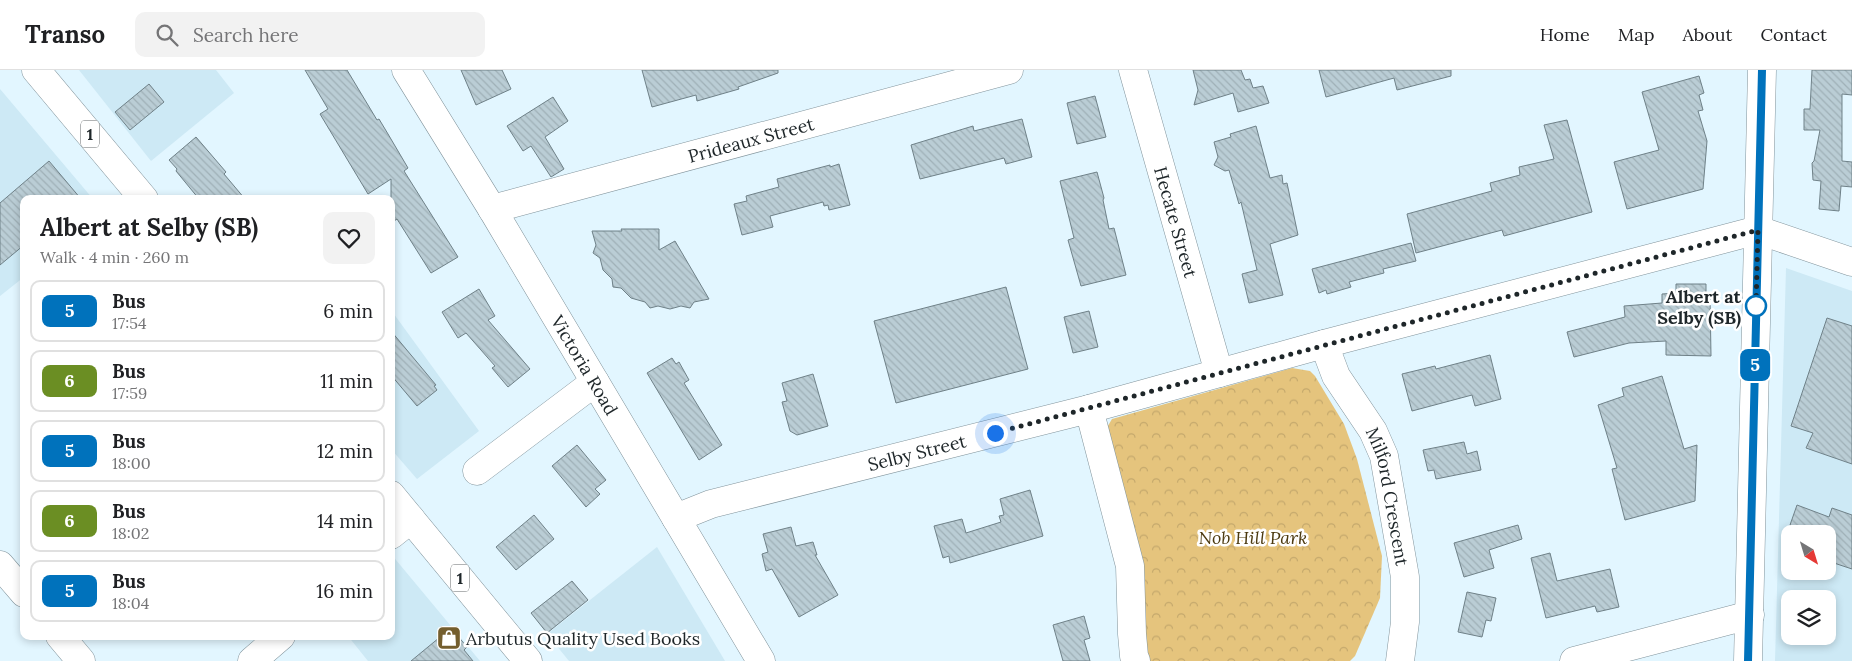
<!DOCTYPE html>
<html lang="en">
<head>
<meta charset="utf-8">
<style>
	:root { --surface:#fff; --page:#f2f2f2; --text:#202124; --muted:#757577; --line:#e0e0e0 }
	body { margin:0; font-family:Lora,serif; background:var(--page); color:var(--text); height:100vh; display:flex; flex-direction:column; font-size:19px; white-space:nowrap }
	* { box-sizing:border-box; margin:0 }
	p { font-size:16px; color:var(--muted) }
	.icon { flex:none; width:28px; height:28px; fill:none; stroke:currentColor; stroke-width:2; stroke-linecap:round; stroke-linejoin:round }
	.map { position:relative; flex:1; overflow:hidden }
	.details { position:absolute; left:20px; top:125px; width:375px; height:445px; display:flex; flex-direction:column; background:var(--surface); border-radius:10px; box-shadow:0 2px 8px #0003 }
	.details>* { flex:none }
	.badge { padding:0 10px; border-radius:8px; font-size:18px; line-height:32px }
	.needle { width:32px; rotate:142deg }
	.tools { position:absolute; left:1781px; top:455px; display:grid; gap:10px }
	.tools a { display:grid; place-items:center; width:55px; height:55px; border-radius:10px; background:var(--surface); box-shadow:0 2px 8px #0003; font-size:25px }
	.you { position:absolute; width:25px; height:25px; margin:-12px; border:4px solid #fff; border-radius:50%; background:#1a73e8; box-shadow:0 0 0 8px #1a73e833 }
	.map>.badge { position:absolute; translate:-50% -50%; box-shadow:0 0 0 2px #fff }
	.round { display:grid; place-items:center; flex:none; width:52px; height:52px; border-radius:10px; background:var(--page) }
	.headline { display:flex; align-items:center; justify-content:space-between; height:85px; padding:0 20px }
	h1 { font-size:24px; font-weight:700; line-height:38px }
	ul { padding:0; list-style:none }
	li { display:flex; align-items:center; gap:15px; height:62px; margin:0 10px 8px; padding:0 10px; border:2px solid var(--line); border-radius:10px }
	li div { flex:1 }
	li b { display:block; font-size:19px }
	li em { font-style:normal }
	li .badge { min-width:55px; font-weight:700; text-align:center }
	header { display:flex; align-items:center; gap:30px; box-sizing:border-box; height:70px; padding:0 25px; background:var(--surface); border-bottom:1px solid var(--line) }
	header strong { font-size:24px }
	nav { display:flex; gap:28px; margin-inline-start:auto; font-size:18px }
	.search { width:350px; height:45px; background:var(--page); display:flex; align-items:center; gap:12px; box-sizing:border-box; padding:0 18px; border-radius:10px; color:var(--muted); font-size:19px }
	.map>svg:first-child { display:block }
</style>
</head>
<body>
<header>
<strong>Transo</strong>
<div class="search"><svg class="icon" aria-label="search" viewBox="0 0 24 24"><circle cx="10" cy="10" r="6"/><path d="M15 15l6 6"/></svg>Search here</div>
<nav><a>Home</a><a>Map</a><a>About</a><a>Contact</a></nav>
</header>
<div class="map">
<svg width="1852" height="591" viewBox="0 0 1852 591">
	<defs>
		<pattern id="park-crowns" width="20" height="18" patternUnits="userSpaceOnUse" patternTransform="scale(1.25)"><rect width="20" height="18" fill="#e5c47d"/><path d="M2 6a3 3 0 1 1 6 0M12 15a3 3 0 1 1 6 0" fill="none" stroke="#c4a86c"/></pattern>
		<pattern id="building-back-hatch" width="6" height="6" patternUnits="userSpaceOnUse" patternTransform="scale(1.25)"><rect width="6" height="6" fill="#bacdd5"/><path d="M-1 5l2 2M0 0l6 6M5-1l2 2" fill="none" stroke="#9fb0b7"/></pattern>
	</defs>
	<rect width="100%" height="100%" fill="#e2f6ff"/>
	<!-- built -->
	<g fill="#cde9f5" fill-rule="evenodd">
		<path d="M79,0h137l18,23 -83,68z"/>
		<path d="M0,19l93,110h-69v78l-24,19z"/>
		<path d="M1786,198l66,23v370h-77zM1790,464h38v37h-38zM1790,529h38v37h-38z"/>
		<path d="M391,240l88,121 -62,48 -26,-30z"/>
		<path d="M657,477l68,114h-156l-22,-27z"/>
		<path d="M391,484l89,107h-112l-20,-25h43z"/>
	</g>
	<!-- park -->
	<path fill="url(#park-crowns)" d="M1292,298l18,3 5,5 29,48 13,35 25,97 -2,42 -25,58 -5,5h-207l-37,-232 6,-10z"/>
	<!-- building -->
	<g fill="url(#building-back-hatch)" stroke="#6f8188">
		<path d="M305,0h42l30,50 2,-1 9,15 20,34 -4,3 54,86 -27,16 -34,-54 -6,4v-44l-23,15 -48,-80 8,-5z"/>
		<path d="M461,0h41l9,19 -35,16z"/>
		<path d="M642,0h136v3l-40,14 1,2 -42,12 -1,-6 -44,12z"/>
		<path d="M1193,0h48l4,10 5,-1 3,9 10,-2 6,17 -31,9 -5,-19 -39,12 4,-15z"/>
		<path d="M1319,0h132v6l-54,14 -3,-12 -68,19z"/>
		<path d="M1812,0h40v25l-10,-1v67l10,1v25l-11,-1 -2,25 -20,-2 2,-28 -8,-1 -1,-17 2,-2 6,-31h-16v-21h6z"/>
		<path d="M1699,6l5,17 -5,2 4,15 -5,1 9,30 -4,48 -76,20 -13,-47 45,-12 -17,-58z"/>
		<path d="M149,14l15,18 -34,28 -15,-18z"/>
		<path d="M1095,26l11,41 -29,7 -10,-41z"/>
		<path d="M553,27l15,24 -23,16 19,32 -13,8 -20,-31 -8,5 -16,-25z"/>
		<path d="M1022,49l10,38 -26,7 -2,-6 -84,21 -9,-34 62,-19 1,5z"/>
		<path d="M1567,50l25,92 -88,24 -2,-6 -86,23 -9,-39 85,-23 -2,-8 30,-8 -1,-8 35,-8 -10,-34z"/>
		<path d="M1256,56l14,52 12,-3 1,9 4,-1 11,52 -28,9 13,51 -34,8 -7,-29 15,-4 -16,-68 -2,2 -10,-34 -4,1 -11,-6 4,-8 -4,-15 17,-5 -1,-3z"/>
		<path d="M196,67l30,35 -2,2 21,25h-46l-23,-28 1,-2 -8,-9z"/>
		<path d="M49,91l32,38h-57v46l-24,20v-62z"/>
		<path d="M839,94l11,41 -21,5 -1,-5 -4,1 -1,-4 -53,14 3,11 -31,8 -8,-31 13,-3 -1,-5 33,-9 -2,-8 53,-14v2z"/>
		<path d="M1097,102l7,26 -1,2 6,29 5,-1 12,47 -45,11 -13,-46 6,-2 -14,-57z"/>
		<path d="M621,159h38v21l16,-9 34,58 -15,3 -4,6 -9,-2 -11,3 -12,-3 -8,2 -5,-6 -14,-4 -10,-10 -8,-1 -1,-8 -9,-9 -3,-12 -7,-5 3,-8 -4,-14h30z"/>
		<path d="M1411,173l5,18 -33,8 1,4 -35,9 2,5 -24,7 -1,-4 -7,3 -7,-24z"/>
		<path d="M1676,214h30v12h4l1,60 -45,-1v-14l-37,2 -55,14 -7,-25 58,-15 -1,-11 38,-3v-9l14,-1z"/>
		<path d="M1006,217l22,82 -132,34 -22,-82z"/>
		<path d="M479,219l16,27 -7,4 42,49 -22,18 -16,-19 3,-2 -29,-33 -8,5 -16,-26z"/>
		<path d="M1089,241l9,36 -25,6 -9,-36z"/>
		<path d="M1827,248l25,8v138l-46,-16 7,-15 -22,-7z"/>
		<path d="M391,261l45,54 -2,1 3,4 -20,16 -26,-31z"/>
		<path d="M1490,285l11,44 -26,7 -3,-11 -60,16 -10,-37 33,-8 1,3z"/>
		<path d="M672,288l4,6 3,-2 10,18 -5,3 38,62 -23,15 -52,-87z"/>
		<path d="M813,304l15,52 -31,9 -7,-4 -8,-29 5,-1 -5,-18z"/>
		<path d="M1662,306l22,73 13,-4 -2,56 -70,19 -13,-51 5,-1 -19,-63 26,-9 -2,-8z"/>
		<path d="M1464,372l3,12 10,-3 4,19 -45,9 -2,-9 -6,1 -5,-21z"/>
		<path d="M577,375l29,35 -11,9 5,5 -14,13 -34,-41z"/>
		<path d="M1030,420l13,46 -93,27 -1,-7 -6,2 -9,-32 28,-7 4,14 35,-11 -2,-6 5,-1 -4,-16z"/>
		<path d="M1797,435l32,12 3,-9 20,7v54l-24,-8v-27h-37l2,-8 -3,-1z"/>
		<path d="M534,445l20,24 -38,31 -20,-23z"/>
		<path d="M1518,455l4,14 -33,11 5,18 -30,9 -10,-34z"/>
		<path d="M791,457l5,19 17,-4 4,13h-2l23,40 -39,22 -27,-48 -6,2 -4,-17 6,-2 -5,-18z"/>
		<path d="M1550,483l7,28 53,-12 9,38 -22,5 -2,-6 -49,12 -15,-60z"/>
		<path d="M572,511l16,19 -41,33 -16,-20z"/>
		<path d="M1467,522l29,6 -5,23 -5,-1 -4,17 -24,-5z"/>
		<path d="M1084,546l6,22 -6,2 6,21h-27l-10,-36z"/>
		<path d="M451,558l16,19 -3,3 9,11h-62z"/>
	</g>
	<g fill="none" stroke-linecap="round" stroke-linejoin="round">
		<defs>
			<g id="minor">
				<path id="s1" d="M406,0l86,139 269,452"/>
				<path id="s2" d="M1133,0l86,303"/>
				<path id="s3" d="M492,139l517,-139"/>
				<path id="s4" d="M1324,274l12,32 37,55 11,25 21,121v45l-5,39"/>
				<path d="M1089,339l41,157 2,68 2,22 2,5"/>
				<path d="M477,401l118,-89"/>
				<path id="s5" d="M676,448l35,-14 378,-95 235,-65 434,-114 94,32"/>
				<path d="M391,465l20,-16"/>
				<path d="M0,495l24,28"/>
				<path d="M60,566l21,25"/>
				<path d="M252,591l29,-25"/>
				<path d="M1574,591l176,-46"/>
				<path d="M1748,591l14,-591"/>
			</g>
			<g id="highway">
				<path d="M36,0l108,129"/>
				<path d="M391,425l137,166"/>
			</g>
		</defs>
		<!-- minor casing -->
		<use href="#minor" stroke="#82949c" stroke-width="29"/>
		<!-- highway casing -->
		<use href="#highway" stroke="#82949c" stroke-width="29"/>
		<!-- minor -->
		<use href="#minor" stroke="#fff" stroke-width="28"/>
		<!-- highway -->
		<use href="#highway" stroke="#fff" stroke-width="28"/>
	</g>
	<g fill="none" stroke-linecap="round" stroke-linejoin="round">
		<defs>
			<path id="line" d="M1748,591l14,-591"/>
		</defs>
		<!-- line casing -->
		<use href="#line" stroke="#fff" stroke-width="11"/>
		<!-- line -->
		<use href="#line" stroke="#0072bc" stroke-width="8"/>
		<!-- walk -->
		<path stroke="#1e2629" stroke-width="5" stroke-dasharray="0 9" d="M995,363l763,-203 -2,76"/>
	</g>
	<!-- icons -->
	<defs>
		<symbol id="shop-square" viewBox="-11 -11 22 22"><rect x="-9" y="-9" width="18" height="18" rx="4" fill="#745e2e" stroke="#fff"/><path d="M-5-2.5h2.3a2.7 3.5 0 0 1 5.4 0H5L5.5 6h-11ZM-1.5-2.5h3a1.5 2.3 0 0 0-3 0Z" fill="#fff"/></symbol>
	</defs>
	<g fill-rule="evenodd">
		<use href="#shop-square" x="435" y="554" width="28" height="28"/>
	</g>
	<!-- markers -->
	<circle fill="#fff" stroke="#0072bc" stroke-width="2.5" cx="1756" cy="236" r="10"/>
	<g text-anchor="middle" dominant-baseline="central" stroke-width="5" stroke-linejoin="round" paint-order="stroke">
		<!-- shield labels -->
		<g fill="#fff" stroke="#626769" stroke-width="1">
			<rect x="81" y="50.5" width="18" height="27" rx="4"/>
			<rect x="451" y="494.5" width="18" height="27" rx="4"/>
		</g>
		<g font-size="16" font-weight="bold" fill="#1e2629">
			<text x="90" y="64">1</text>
			<text x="460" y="508">1</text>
		</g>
		<!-- street labels -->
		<g font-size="18" fill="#1e2629" stroke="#fff">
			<text stroke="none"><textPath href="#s3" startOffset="268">Prideaux Street</textPath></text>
			<text stroke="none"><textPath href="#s2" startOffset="158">Hecate Street</textPath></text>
			<text stroke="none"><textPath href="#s1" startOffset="345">Victoria Road</textPath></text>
			<text stroke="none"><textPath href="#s5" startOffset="250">Selby Street</textPath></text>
			<text stroke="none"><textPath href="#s4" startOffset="168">Milford Crescent</textPath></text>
		</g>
		<!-- stop labels -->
		<g font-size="18" font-weight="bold" fill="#1e2629" stroke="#fff" text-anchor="end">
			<text x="1741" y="226">Albert at<tspan x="1741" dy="21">Selby (SB)</tspan></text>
		</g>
		<!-- park labels -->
		<g font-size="18" font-style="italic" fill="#4c3a10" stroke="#fff">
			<text x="1253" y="467">Nob Hill Park</text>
		</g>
		<!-- poi labels -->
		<g font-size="18" fill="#1e2629" stroke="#fff" text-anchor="start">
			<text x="466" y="568">Arbutus Quality Used Books</text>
		</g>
	</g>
</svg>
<div class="tools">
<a><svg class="needle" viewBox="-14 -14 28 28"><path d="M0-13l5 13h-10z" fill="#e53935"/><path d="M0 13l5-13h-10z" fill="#757577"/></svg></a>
<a><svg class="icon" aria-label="layers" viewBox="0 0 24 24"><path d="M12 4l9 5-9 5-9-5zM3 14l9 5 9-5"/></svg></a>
</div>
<div class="you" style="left:995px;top:363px"></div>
<b class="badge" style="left:1755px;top:295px;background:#0072bc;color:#fff">5</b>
<section class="details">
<div class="headline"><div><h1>Albert at Selby (SB)</h1><p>Walk · 4 min · 260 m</p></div><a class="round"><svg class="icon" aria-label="heart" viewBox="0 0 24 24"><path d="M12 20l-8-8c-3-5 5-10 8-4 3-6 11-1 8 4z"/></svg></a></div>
<ul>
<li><span class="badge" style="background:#0072bc;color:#fff">5</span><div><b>Bus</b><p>17:54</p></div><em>6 min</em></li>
<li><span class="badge" style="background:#6b8e23;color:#fff">6</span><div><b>Bus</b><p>17:59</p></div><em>11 min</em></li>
<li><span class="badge" style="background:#0072bc;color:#fff">5</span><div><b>Bus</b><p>18:00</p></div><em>12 min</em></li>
<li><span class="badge" style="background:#6b8e23;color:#fff">6</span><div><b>Bus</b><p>18:02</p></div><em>14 min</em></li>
<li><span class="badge" style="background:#0072bc;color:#fff">5</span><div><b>Bus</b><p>18:04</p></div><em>16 min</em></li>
</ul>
</section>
</div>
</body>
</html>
